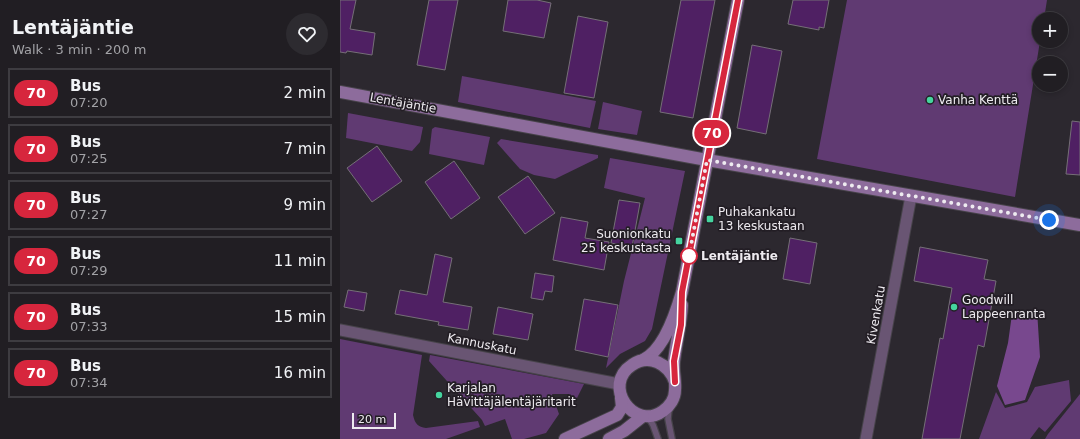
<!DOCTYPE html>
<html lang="en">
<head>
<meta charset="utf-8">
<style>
	:root { --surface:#211e23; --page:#2d2b30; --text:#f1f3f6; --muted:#a2a2a6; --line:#3e3c41 }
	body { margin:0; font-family:"DejaVu Sans",sans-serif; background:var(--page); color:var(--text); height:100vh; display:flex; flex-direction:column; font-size:15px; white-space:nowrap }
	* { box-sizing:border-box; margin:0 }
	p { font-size:13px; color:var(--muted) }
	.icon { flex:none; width:22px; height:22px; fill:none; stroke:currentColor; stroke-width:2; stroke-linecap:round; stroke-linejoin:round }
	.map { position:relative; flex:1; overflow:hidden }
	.drawer { display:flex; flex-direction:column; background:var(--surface); width:340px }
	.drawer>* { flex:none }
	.badge { padding:0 8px; border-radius:13px; font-size:14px; line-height:26px }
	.buttons { position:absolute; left:692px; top:12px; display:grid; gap:8px }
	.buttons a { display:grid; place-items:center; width:36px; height:36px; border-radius:50%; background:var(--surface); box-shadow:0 2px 6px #0003,0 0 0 1px var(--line); font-size:20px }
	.scale { position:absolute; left:12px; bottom:10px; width:44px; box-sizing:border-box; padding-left:4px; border:2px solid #eeebf0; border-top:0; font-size:11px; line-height:14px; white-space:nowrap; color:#eeebf0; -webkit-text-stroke:3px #231e25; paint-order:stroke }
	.you { position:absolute; width:20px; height:20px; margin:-10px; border:3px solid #fff; border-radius:50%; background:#1a73e8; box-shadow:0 0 0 6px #1a73e833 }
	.map>.badge { position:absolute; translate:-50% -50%; box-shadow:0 0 0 2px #fff }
	.round { display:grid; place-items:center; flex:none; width:42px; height:42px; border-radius:21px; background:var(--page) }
	.summary { display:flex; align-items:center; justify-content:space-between; height:68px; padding:0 12px }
	h1 { font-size:19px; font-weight:800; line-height:30px }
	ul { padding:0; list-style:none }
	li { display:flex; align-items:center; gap:12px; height:50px; margin:0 8px 6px; padding:0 4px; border:2px solid var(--line); border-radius:0px }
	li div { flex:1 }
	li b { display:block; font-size:15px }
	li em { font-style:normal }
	li .badge { min-width:44px; font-weight:700; text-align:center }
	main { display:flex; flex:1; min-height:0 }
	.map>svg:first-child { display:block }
</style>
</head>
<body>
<main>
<section class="drawer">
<div class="summary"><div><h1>Lentäjäntie</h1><p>Walk · 3 min · 200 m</p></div><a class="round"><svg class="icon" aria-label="heart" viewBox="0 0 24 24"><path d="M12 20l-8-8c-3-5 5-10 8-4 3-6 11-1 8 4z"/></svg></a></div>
<ul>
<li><span class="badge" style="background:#d7263d;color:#fff">70</span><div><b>Bus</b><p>07:20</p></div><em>2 min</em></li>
<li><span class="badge" style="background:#d7263d;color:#fff">70</span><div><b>Bus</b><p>07:25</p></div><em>7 min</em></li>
<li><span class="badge" style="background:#d7263d;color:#fff">70</span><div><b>Bus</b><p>07:27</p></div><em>9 min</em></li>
<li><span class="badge" style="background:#d7263d;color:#fff">70</span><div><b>Bus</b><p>07:29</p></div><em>11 min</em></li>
<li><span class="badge" style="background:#d7263d;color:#fff">70</span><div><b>Bus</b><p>07:33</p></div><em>15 min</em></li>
<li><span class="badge" style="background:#d7263d;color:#fff">70</span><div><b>Bus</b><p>07:34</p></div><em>16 min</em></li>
</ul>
</section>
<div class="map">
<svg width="740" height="439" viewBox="0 0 740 439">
	<rect width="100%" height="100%" fill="#2c282f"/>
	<!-- green -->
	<g fill="#603a72">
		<path d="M507,0h200l-3,19h-5v22h1l-25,156 -198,-38z"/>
		<path d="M122,76l134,25 -6,27 -132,-26z"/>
		<path d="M263,102l39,9 -5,24 -39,-6z"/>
		<path d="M8,113l75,14 -3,15 -8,9 -66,-13z"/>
		<path d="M95,127l55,10 -6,28 -55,-11 3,-25z"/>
		<path d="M161,139l97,16v3l-43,21 -21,-4 -14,-6 -23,-26z"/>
		<path d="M270,158l75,13 -33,158 -7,12 -25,13 -14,14 18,-87 21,-83 -41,-10z"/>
		<path d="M0,339l82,16 -9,60c2,9 5,12 13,13l52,-7 2,6 -34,12h-106z"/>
		<path d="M90,355l154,29 -10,20 -3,-1 -2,-9h-17l7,20 -13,19 -22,6h-12l-7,-20 -20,7 -3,-6 -53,-59z"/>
		<path d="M729,380l2,21 -26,31 -6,-5 -9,12h-51l17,-47 9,16 22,-6 8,-15z"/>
		<path d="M740,394v45h-35l3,-5z"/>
	</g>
	<!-- forest -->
	<path fill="#78488e" d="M697,310l3,47 -15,43 -20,5 -8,-19 11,-43 4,-29z"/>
	<!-- building -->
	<g fill="#4f2063" stroke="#756f77">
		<path d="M0,0h16l-6,29 25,4 -3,22 -25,-4 -1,2 -6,-1z"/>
		<path d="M89,0h29l-13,70 -28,-5z"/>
		<path d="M168,0h29l14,3 -7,35 -41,-7z"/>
		<path d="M341,0h34l-22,118 -33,-6z"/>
		<path d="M453,0h36l-5,28 -5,-1v3l-31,-6z"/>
		<path d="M238,16l30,6 -14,76 -30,-5z"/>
		<path d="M412,45l30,6 -16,83 -29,-6z"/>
		<path d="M732,121l8,1v53l-14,-1z"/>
		<path d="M37,146l25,35 -30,21 -25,-34z"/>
		<path d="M114,161l26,37 -29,21 -26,-37z"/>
		<path d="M188,176l27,37 -30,21 -27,-37z"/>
		<path d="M279,200l21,3 -8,44 -21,-4z"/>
		<path d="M221,217l27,5 -3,16 24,4 -5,28 -51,-10z"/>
		<path d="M450,238l27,5 -7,41 -27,-5z"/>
		<path d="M580,247l68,13 -4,19 12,2 -12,66 -6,-2 -18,94h-38l18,-101 3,1 9,-51 -38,-7z"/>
		<path d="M95,254l17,4 -9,44 29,5 -4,23 -30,-5 1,-3 -44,-8 5,-24 27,5z"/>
		<path d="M195,273l19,3 -2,16 -7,-1 -2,9 -12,-2z"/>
		<path d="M8,290l19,3 -3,18 -20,-4z"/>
		<path d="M244,299l34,6 -10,52 -33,-7z"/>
		<path d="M158,307l35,7 -5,26 -35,-6z"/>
	</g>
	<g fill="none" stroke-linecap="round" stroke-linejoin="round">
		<defs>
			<g id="lane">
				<path d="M329,408l-1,11 4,20"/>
				<path d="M308,417l5,8 5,14"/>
			</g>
			<g id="street">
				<path d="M0,330l279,54"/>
				<path d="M526,439l45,-243"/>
			</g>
			<g id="secondary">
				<path d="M0,92l367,68 373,65"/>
				<path d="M303,360c21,-10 33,-47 39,-68l56,-292"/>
				<path d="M335,382c-6,-18 -26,-29 -43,-17 -31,20 2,67 31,46 7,-5 12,-13 12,-21 1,-9 -2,-18 -1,-28 2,-19 7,-38 8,-57"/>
				<path d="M225,439l52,-24 5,-8 -1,-9"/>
				<path d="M269,439l15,-8 19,-15"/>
			</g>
		</defs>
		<!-- lane casing -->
		<use href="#lane" stroke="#47434a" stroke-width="8"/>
		<!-- street casing -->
		<use href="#street" stroke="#47434a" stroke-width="13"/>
		<!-- secondary casing -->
		<use href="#secondary" stroke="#47434a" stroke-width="14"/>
		<!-- lane -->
		<use href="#lane" stroke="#695573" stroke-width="5.5"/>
		<!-- street -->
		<use href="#street" stroke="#695573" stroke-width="11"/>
		<!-- secondary -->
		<use href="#secondary" stroke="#8d6c9c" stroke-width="12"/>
	</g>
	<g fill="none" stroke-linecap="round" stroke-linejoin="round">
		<defs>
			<path id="line" d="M335,382l-1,-21 7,-36 1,-33 56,-292"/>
		</defs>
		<!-- line casing -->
		<use href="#line" stroke="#fff" stroke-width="9"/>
		<!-- line -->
		<use href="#line" stroke="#d7263d" stroke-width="6"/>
		<!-- walk -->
		<path stroke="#eeebf0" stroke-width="4" stroke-dasharray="0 7.2" d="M349,256l18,-96 342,60"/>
	</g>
	<!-- markers -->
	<g fill="#45d49f" stroke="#231e25" stroke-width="1.5">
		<circle cx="590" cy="100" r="4"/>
		<rect x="366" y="215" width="8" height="8" rx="2"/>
		<rect x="335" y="237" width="8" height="8" rx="2"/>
		<circle cx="614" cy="307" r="4"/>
		<circle cx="99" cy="395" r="4"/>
	</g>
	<circle fill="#fff" stroke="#d7263d" stroke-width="2" cx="349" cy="256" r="8"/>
	<g text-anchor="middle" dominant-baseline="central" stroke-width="3.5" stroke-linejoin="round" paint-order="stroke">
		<!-- poi labels -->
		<g font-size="12" fill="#eeebf0" stroke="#231e25" text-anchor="start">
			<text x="598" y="100">Vanha Kenttä</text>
			<text x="378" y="212">Puhakankatu<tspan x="378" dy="14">13 keskustaan</tspan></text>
			<text x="331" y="234" text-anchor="end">Suonionkatu<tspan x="331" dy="14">25 keskustasta</tspan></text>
			<text x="622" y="300">Goodwill<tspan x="622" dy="14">Lappeenranta</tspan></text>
			<text x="107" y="388">Karjalan<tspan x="107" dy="14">Hävittäjälentäjäritarit</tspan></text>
		</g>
		<!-- street labels -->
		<g font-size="12" fill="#eeebf0" stroke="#231e25">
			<text transform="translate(63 103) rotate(10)">Lentäjäntie</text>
			<text transform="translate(536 315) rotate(-80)">Kivenkatu</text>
			<text transform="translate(142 344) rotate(11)">Kannuskatu</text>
		</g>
		<!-- stop labels -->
		<g font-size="12" font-weight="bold" fill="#eeebf0" stroke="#231e25" text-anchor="start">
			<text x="361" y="256">Lentäjäntie</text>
		</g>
	</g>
</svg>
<div class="buttons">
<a>+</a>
<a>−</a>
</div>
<div class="scale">20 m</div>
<div class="you" style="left:709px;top:220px"></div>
<b class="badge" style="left:372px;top:133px;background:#d7263d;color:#fff">70</b>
</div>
</main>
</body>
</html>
